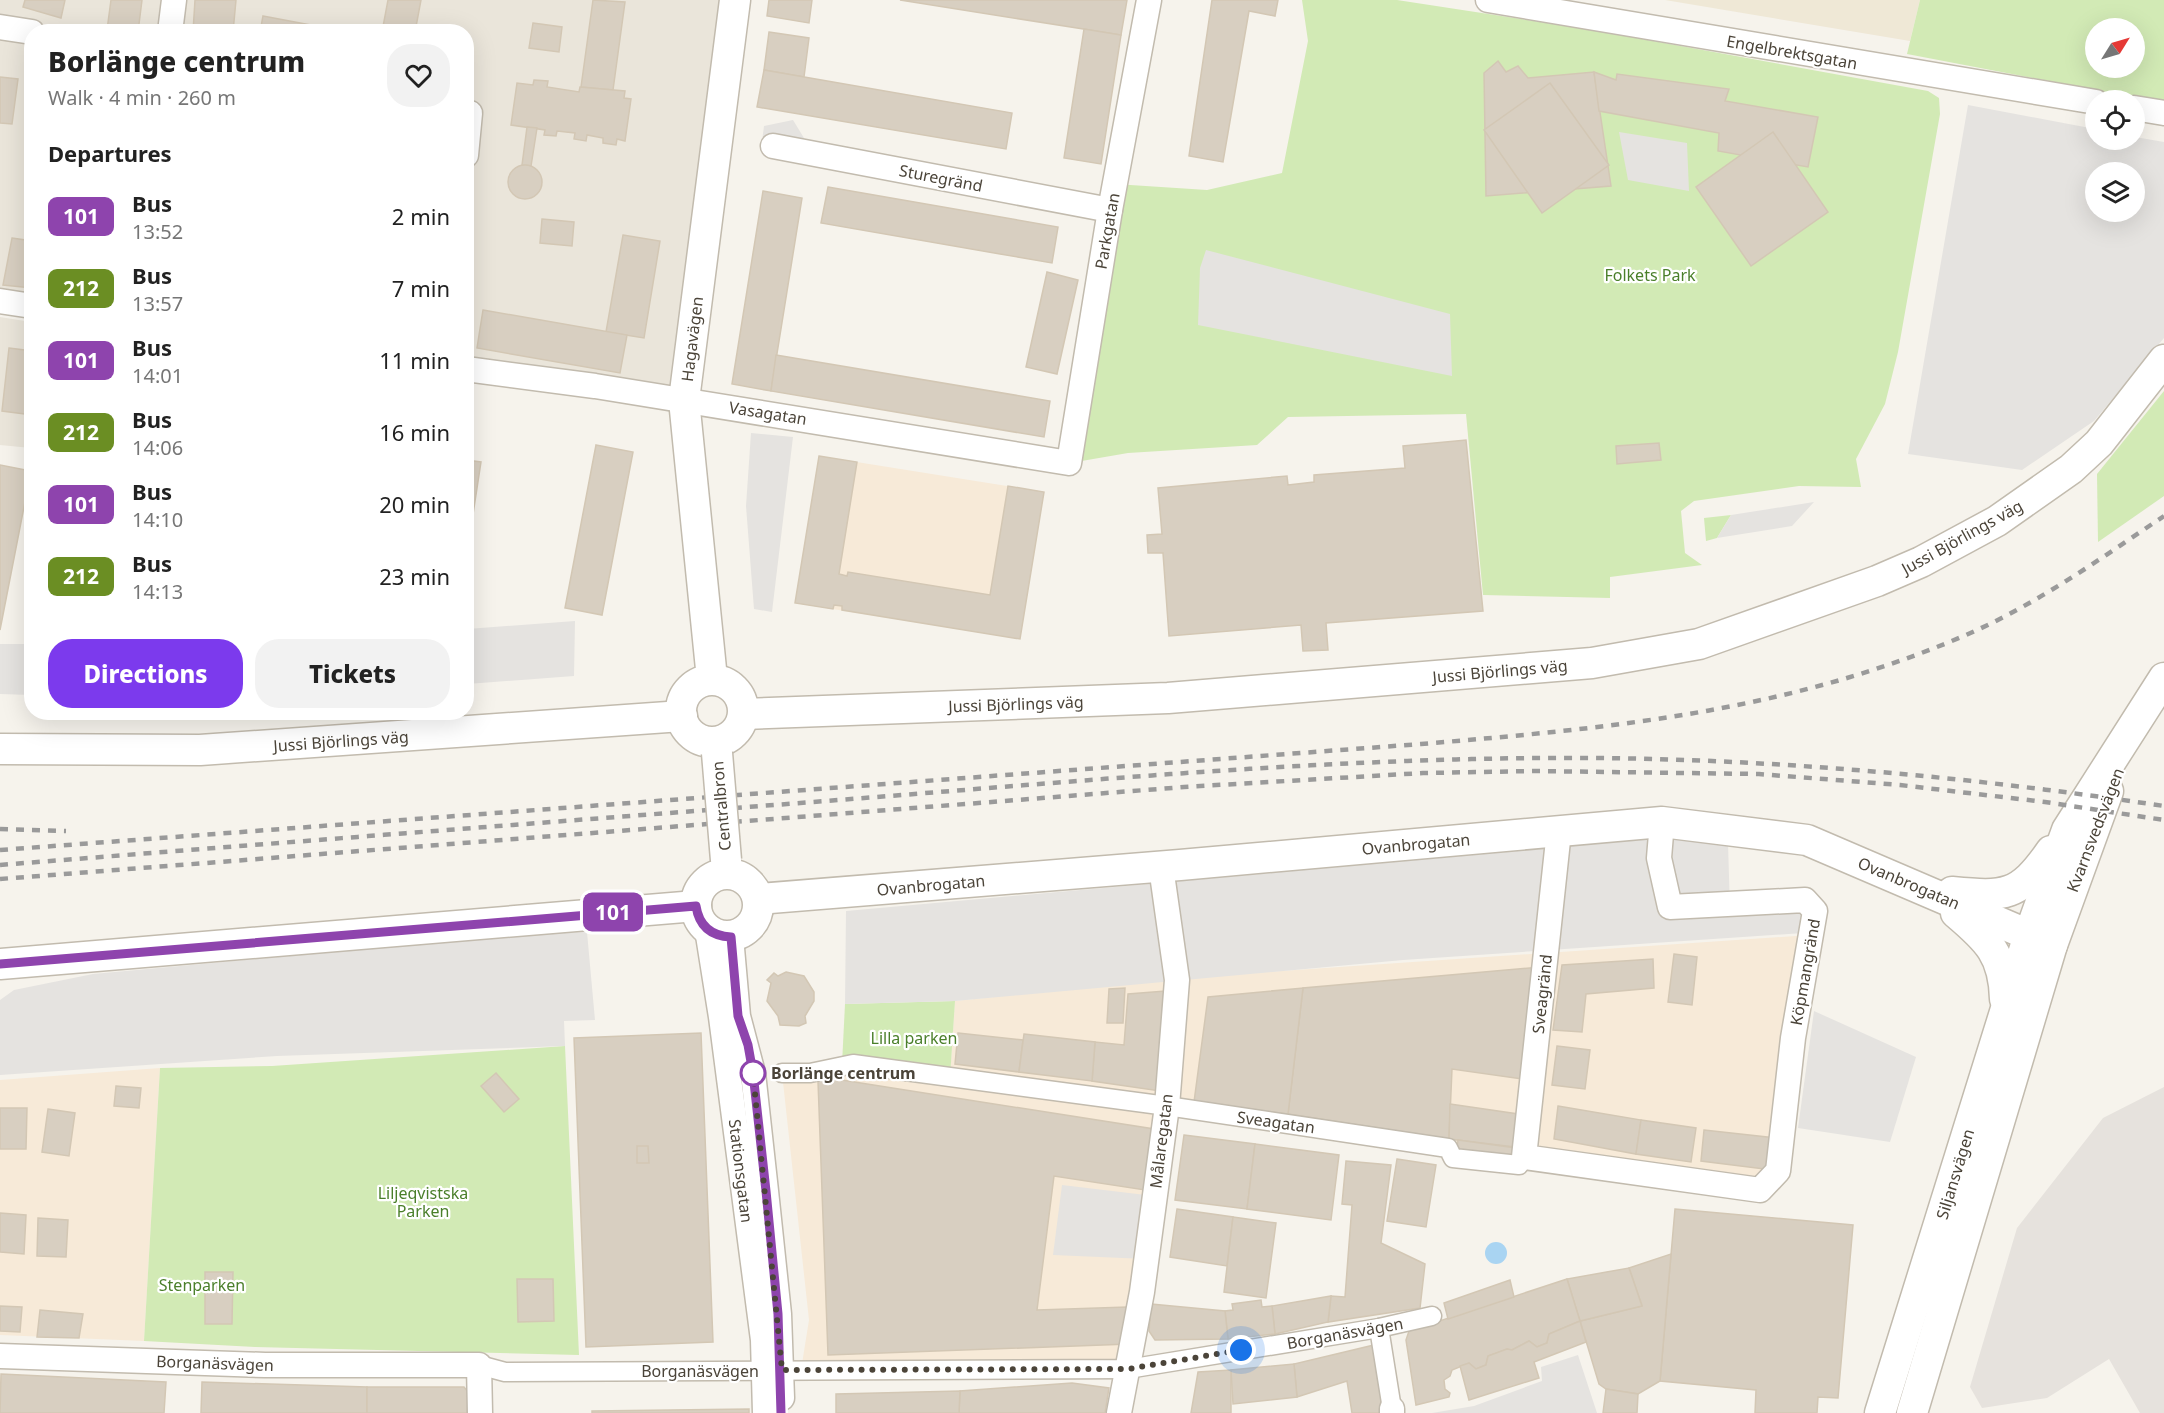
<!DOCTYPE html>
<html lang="en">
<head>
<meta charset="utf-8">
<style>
	:root { --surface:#fff; --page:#f2f2f2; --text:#222; --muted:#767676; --accent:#7c3aed }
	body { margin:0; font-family:"Noto Sans",sans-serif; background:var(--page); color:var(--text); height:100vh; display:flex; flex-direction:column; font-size:22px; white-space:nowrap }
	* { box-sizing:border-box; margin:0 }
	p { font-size:20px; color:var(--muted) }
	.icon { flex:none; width:33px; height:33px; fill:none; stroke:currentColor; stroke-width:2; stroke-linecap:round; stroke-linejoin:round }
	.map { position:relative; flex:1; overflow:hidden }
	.drawer { position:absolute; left:24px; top:24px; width:450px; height:696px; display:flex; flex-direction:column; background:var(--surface); border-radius:24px; box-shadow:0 6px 24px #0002 }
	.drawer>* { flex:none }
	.badge { padding:0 12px; border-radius:9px; font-size:21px; line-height:39px }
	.needle { width:39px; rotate:53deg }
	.tools { position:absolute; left:2085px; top:18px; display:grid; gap:12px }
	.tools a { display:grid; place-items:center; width:60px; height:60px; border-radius:50%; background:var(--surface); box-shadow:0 6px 24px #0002; font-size:30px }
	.you { position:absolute; width:30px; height:30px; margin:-15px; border:4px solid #fff; border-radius:50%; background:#1a73e8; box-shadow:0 0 0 9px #1a73e833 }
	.map>.badge { position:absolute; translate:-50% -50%; box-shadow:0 0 0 3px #fff }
	h2 { padding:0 24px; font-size:22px; line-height:54px }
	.round { display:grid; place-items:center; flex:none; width:63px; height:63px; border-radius:24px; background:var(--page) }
	.overview { display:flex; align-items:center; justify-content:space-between; height:102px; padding:0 24px }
	h1 { font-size:28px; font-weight:800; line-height:45px }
	.button { display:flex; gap:12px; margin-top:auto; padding:12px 24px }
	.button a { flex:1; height:69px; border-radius:24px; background:var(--accent); color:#fff; font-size:24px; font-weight:800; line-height:69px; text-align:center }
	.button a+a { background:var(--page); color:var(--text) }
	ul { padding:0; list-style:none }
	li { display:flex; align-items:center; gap:18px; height:72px; padding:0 24px }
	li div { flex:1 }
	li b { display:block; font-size:22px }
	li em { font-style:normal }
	li .badge { min-width:66px; font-weight:700; text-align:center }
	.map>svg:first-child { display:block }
</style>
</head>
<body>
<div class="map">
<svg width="2164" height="1413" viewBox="0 0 2164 1413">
	<rect width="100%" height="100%" fill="#f6f3ec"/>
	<!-- residential -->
	<g fill="#eae5da">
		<path d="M0,0h735l-51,400 -217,-31 -1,-337h-434l-1,268 -31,-5z"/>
		<path d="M0,317l31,5v126l-31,-3z"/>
	</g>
	<!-- commercial -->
	<g fill="#f7ead8">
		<path d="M819,456l225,36 -24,147 -225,-36z"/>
		<path d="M1810,935l-50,255 -593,-84 -39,263 -327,1 8,-50 -27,-247 71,-9 97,14 5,-77 223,-23z"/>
		<path d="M160,1068l-16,273 -144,-6v-255z"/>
	</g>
	<!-- industrial -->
	<path fill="#e6e2dd" d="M2164,1087v326h-24l-31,-54 -62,39 -65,10 -12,-21 47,-159 86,-110z"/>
	<!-- education -->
	<path fill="#efe8d6" d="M1665,0h255l-10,41z"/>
	<!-- green -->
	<g fill="#d2eab5" fill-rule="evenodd">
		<path d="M1302,0h95l190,29 341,62 11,7 1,16 -42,238 -13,52 -29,55 5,28 -62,-1 -105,15 -13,10 4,42 17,12 -92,12v21l-127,-3 -17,-181 -178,3 -31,28 -129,8 -58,10 45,-279 92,6 75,-17 26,-132z"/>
		<path d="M1920,0h244v103l-257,-49zM2096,28h38v40h-38z"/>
		<path d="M2164,391v105l-66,46 -1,-68z"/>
		<path d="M1731,515l-14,23 -11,3 -2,-23z"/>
		<path d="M955,1001l-5,77 -108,-14 3,-60z"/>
		<path d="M565,1046l14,309 -324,-8 -111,-6 16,-273 112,-2z"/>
	</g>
	<!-- parking -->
	<g fill="#e5e3e0" fill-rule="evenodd">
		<path d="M1968,105l127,24 1,11h38l1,-3 29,5v196l-70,83 -72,49 -114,-16zM2096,172h38v40h-38z"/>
		<path d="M793,120l11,18 -43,11 3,-23z"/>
		<path d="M1619,132l68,11 2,48 -61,-11z"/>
		<path d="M1206,250l244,64 2,62 -254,-51 2,-57z"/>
		<path d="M751,433l42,4 -21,175 -18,-3 -8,-103z"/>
		<path d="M1814,502l-22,24 -75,12 14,-23z"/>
		<path d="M575,621l-1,55 -107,8v-55z"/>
		<path d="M0,644h31v51l-31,-1z"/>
		<path d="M1685,836l43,7 2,67 72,-1 1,24 -400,27 -448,41 -110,3 1,-93z"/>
		<path d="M587,932l8,88 -31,1 1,25 -288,10 -277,19v-75l14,-10 79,-16 449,-41z"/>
		<path d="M1814,1011l102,46 -26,85 -92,-14z"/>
		<path d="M1062,1185l92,11 -8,63 -93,-4z"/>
		<path d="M1578,1355l19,58h-165l42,-7 68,-25 -1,-14z"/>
	</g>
	<!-- water -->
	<circle fill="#a9d4f2" cx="1496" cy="1253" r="11"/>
	<!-- building -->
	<g fill="#d8cfc1" stroke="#d3c7b4" stroke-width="1.5">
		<path d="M25,0h40l-4,18 -38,-11z"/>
		<path d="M111,0h31l-4,32 -31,-2z"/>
		<path d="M195,0h41l-3,32h-40z"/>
		<path d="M388,0h33l-6,32h-33z"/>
		<path d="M593,0l32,2 -12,88 -32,-3z"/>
		<path d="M769,0h43l-3,23 -42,-7z"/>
		<path d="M900,0h227l-6,35z"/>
		<path d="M1212,0h66l-3,16 -26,-5 -26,151 -34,-6z"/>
		<path d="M263,16l85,16h-88z"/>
		<path d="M533,23l29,4 -3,25 -30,-4z"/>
		<path d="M1084,29l37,6 -20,129 -37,-6z"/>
		<path d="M769,32l40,6 -5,39 -40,-7z"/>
		<path d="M1498,61l8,11 12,-6 10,12 66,-6 17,114 -125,10 -2,-123z"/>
		<path d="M764,70l248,43 -6,36 -249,-42z"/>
		<path d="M1594,72l22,8 1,-6 112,15 -4,12 93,16 -10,50 -90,-16 1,-18 -120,-22z"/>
		<path d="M0,77l18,2 -6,45 -12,-1z"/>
		<path d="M534,80l14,1 -1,6 32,5 1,-5 45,4 -1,7 7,1 -6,42 -8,-2 -1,6 -13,-2v-5l-16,-3 -1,6 -12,-2 1,-6 -18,-2 -1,5 -12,-1 1,-5 -34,-5 6,-42 16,2z"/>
		<path d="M1550,83l59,82 -67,48 -58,-83z"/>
		<path d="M527,127l10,1 -6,38 -9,-1z"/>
		<path d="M1773,132l55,80 -77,54 -55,-79z"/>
		<circle cx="525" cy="182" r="17"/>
		<path d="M828,187l230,40 -6,36 -231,-40z"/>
		<path d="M763,191l39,7 -31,193 -39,-7z"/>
		<path d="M542,219l32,3 -2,24 -32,-3z"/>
		<path d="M623,235l37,6 -16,97 -38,-6z"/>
		<path d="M12,238l20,3v47l-29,-3z"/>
		<path d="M1047,272l31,8 -21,94 -31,-7z"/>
		<path d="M483,310l144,25 -7,38 -143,-25z"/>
		<path d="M9,348l23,3v64l-30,-4z"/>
		<path d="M776,355l274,46 -6,36 -273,-46z"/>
		<path d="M1466,440l17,171 -157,12 2,27 -25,1 -2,-26 -132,11 -6,-83h-15l-1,-18 15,-1 -4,-46 129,-12 1,9 26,-3v-7l91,-7 -2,-22z"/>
		<path d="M1659,443l2,17 -44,4 -1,-18z"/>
		<path d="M596,445l37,7 -31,163 -37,-7z"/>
		<path d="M819,456l38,6 -18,112 8,2 1,-4 142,23 18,-109 36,6 -24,147 -178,-29v-4l-8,-1 -1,4 -38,-6z"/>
		<path d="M466,460l15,2 -15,98z"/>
		<path d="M0,465l31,6 -31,159z"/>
		<path d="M1674,954l23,3 -5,48 -24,-3z"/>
		<path d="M1653,959l1,29 -68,6 -4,38 -29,-2 9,-65z"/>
		<path d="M1541,967l-12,113 -77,-11 -3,70 -161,-25 15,-126z"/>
		<path d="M786,972l18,4 10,16v9l-9,15 1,7 -7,3 -19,-1 -2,-9 -11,-15 4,-18 -4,-3 7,-7 4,3z"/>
		<path d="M1125,988l-2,35h-16l2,-34z"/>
		<path d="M1303,988l-15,126 -94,-12 14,-105z"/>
		<path d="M1165,991l-5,100 -68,-10 3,-39 29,3 4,-51z"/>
		<path d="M701,1033l12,309 -127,5 -12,-309z"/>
		<path d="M958,1033l65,7 -4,32 -64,-8z"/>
		<path d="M1024,1034l71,8 -3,39 -73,-9z"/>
		<path d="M1557,1046l33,4 -5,39 -33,-4z"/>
		<path d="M496,1073l23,26 -15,13 -23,-26z"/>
		<path d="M829,1078l325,51 -9,61 -91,-14 -17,134 90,-3 2,37 -301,11 -10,-274z"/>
		<path d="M116,1086l25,2 -2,20 -25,-2z"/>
		<path d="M1450,1104l75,11 -2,33 -74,-9z"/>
		<path d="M1558,1106l83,14 -5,34 -82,-15z"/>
		<path d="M0,1108h27l-1,41h-26z"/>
		<path d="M48,1109l27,4 -6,43 -27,-4z"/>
		<path d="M1641,1120l55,8 -5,34 -55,-8z"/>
		<path d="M1704,1130l72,8 -4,32 -71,-9z"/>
		<path d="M1184,1135l71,9 -8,65 -72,-9z"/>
		<path d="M1458,1140l58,8 -1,14 -59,-6z"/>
		<path d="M1255,1144l84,11 -8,65 -84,-11z"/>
		<path d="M637,1146h11l1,17h-12z"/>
		<path d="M1397,1159l39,6 -10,62 -39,-6z"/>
		<path d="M1346,1161l45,4 -10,78 44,21 -5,44 -92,14 3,-26 14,1 7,-92 -10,-1z"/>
		<path d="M1177,1209l56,8 -6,49 -57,-9z"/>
		<path d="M1675,1209l178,16 -15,173 -20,-1 -1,16h-62l1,-23 -96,-9z"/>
		<path d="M0,1213l26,2 -2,39 -24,-2z"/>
		<path d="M1233,1217l43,6 -10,75 -42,-6z"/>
		<path d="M38,1218l30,2 -2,37 -29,-1z"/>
		<path d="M1671,1254l-11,127 -22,13 -32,-5 -7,-5 -19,-63 62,-15 -13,-38z"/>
		<path d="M1629,1268l13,38 -62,15 -13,-42z"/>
		<path d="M205,1272h28l-1,52h-27z"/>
		<path d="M517,1279h36l1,42 -36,1z"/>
		<path d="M1567,1279l13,42 -31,13 -2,9 -10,4 -8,-6 -17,9 -5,-1 -19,7 -2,9 -10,4 -7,-6 -17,7 -2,6 -6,4 1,9 5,4 -1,4 -33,8 -10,-65 3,-9z"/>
		<path d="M1510,1280l4,17 -66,22 -4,-16z"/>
		<path d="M1331,1296l-3,26 -53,12 -3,-28z"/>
		<path d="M1261,1300l1,7 10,-1 3,28 -47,5 -3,-28 8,-1 -1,-6z"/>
		<path d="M1151,1304l74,7 3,28 -73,1 -6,-9z"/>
		<path d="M0,1306l22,1 -2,25 -20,-1z"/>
		<path d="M40,1310l43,4 -4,24 -42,-1z"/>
		<path d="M1580,1321l6,21 -52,20 5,16 -70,22 -9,-34 9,-3 7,6 10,-4 2,-9 19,-7 5,1 17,-9 8,6 10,-4 2,-9z"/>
		<path d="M1374,1345l11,68h-33l-5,-32 -50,16 -3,-33z"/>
		<path d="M1294,1364l3,33 -64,7 -2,-34z"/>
		<path d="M1231,1370v43h-40l7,-41z"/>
		<path d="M1,1374l165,8 -2,31h-164z"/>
		<path d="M202,1382l165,5v26h-166z"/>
		<path d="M1072,1383l37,5 -4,25h-146l1,-22z"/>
		<path d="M367,1387h97l5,6 -2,20h-100z"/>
		<path d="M1606,1389l32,5 -1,19h-34z"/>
		<path d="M960,1391l-1,22h-123v-19z"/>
		<path d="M749,1409v4h-157v-2z"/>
	</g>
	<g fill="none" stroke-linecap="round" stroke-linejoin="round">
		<defs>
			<g id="pedestrian">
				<path d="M782,1073h28l43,-9 314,42 281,42 5,10 66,7 5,-8"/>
				<path d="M1379,1328l13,81"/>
				<path d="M479,1365l26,7 623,-3 251,-41 53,-12"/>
			</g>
			<g id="minor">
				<path d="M1488,0l608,102"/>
				<path d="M0,27l32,5"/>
				<path d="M170,32l4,-32"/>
				<path d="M2134,108l30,5"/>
				<path d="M466,112l4,1 -4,42"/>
				<path d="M773,146l337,64"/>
				<path d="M0,301l32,5"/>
				<path d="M466,369l129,17 474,77 41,-253 39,-210"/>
				<path d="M1559,831l-35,326 236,33 18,-19 15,-133 22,-127 -10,-11 -135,7 -11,-49 3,-36"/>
				<path d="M707,929l14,88 42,323 2,73"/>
				<path d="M731,937l7,79 15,57 13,118 13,123 3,84"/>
				<path d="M0,1356l265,9h214l1,48"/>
				<path d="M1392,1409v4"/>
				<path d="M1119,1413l23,-121 25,-186 10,-126 -16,-113"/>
			</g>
			<g id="tertiary">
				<path d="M712,679l-28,-279 51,-400"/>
				<circle cx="712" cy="711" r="31"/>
				<path d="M744,714l424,-16 424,-35 107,-19 178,-63 44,-19 76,-41 74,-52 28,-26 65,-83"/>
				<path d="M0,749l200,1 482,-34"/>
				<circle cx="727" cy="905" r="31"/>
				<path d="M1952,892c53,5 67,5 99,-41"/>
				<path d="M758,899l422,-34 482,-43 145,18 245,105"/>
				<path d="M1956,913c32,27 48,42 49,86"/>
				<path d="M0,964l696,-58"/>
				<path d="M1880,1413l149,-478 38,-105 97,-152"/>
				<path d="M1912,1413l140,-468 56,-154"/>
			</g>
		</defs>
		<!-- pedestrian casing -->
		<use href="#pedestrian" stroke="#c2bbae" stroke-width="21"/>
		<!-- minor casing -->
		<use href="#minor" stroke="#c2bbae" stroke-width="27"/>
		<!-- tertiary casing -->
		<use href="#tertiary" stroke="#c2bbae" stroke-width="33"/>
		<!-- pedestrian -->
		<use href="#pedestrian" stroke="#fff" stroke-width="18"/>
		<!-- minor -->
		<use href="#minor" stroke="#fff" stroke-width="24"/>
		<!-- tertiary -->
		<use href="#tertiary" stroke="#fff" stroke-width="30"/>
		<!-- rail -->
		<g stroke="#9a9a9a" stroke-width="4.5" stroke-dasharray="8 8" stroke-linecap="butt">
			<path d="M0,829l66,2"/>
			<path d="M0,850l1421,-106c191,-16 366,-32 545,-109 71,-31 134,-76 198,-119"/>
			<path d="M0,865c275,-22 551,-43 826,-64 257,-20 515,-45 773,-43 190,2 378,20 565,48"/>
			<path d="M0,879l1184,-92 239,-14 113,-2 223,3 141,11 145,17 119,18"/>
		</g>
		<defs>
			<path id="tertiary-bridge" d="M717,753l9,107"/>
		</defs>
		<!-- tertiary-bridge casing -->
		<use href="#tertiary-bridge" stroke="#c2bbae" stroke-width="33" stroke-linecap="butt"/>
		<!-- tertiary-bridge -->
		<use href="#tertiary-bridge" stroke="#fff" stroke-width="30"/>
	</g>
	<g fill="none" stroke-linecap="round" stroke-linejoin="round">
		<defs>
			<path id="line" d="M0,964l696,-58c3,20 15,30 35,31l7,79 10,29 5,28 13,118 12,123 3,99"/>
		</defs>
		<!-- line casing -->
		<use href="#line" stroke="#fff" stroke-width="14"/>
		<!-- line -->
		<use href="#line" stroke="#8e44ad" stroke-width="9"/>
		<!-- walk -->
		<path stroke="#4b4439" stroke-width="6" stroke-dasharray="0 10.8" d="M753,1073l29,297 346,-1 113,-19"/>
	</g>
	<!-- markers -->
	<circle fill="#fff" stroke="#8e44ad" stroke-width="3" cx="753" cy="1073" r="12"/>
	<g text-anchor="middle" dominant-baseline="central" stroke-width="4.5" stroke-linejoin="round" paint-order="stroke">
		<!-- street labels -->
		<g font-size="16" fill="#4b4439" stroke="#fff">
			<text transform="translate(1792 52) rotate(10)">Engelbrektsgatan</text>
			<text transform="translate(941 178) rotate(11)">Sturegränd</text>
			<text transform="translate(1107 231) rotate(-80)">Parkgatan</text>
			<text transform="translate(692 339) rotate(-83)">Hagavägen</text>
			<text transform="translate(768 413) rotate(9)">Vasagatan</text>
			<text transform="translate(1962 537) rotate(-29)">Jussi Björlings väg</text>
			<text transform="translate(1500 671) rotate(-5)">Jussi Björlings väg</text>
			<text transform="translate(1016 704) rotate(-2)">Jussi Björlings väg</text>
			<text transform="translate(341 741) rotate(-4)">Jussi Björlings väg</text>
			<text transform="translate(721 806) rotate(-95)">Centralbron</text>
			<text transform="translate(2095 830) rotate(-69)">Kvarnsvedsvägen</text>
			<text transform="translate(1416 844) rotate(-5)">Ovanbrogatan</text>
			<text transform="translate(1909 883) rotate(23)">Ovanbrogatan</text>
			<text transform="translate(931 885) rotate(-5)">Ovanbrogatan</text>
			<text transform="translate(1805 972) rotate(-80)">Köpmangränd</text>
			<text transform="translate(1542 994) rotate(-84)">Sveagränd</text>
			<text transform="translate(1276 1122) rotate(8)">Sveagatan</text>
			<text transform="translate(1161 1141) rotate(-83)">Målaregatan</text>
			<text transform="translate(741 1171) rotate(83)">Stationsgatan</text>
			<text transform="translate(1955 1174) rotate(-73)">Siljansvägen</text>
			<text transform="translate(1345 1333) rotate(-10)">Borganäsvägen</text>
			<text transform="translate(215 1363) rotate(2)">Borganäsvägen</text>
			<text x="700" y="1371">Borganäsvägen</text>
		</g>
		<!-- park labels -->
		<g font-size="16" fill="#4a7f2a" stroke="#fff">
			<text x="1650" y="275">Folkets Park</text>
			<text x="914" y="1038">Lilla parken</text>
			<text x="423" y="1193">Liljeqvistska<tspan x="423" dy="18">Parken</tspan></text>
			<text x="202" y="1285">Stenparken</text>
		</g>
		<!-- stop labels -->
		<g font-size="16" font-weight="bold" fill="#4b4439" stroke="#fff" text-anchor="start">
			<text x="771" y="1073">Borlänge centrum</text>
		</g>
	</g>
</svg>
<div class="tools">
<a><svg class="needle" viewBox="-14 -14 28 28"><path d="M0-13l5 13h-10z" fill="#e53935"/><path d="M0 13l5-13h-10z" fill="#767676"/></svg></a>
<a><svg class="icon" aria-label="locate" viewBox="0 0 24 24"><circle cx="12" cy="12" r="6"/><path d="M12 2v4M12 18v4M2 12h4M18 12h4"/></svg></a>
<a><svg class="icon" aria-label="layers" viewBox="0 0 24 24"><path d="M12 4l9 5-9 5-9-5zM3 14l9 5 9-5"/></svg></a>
</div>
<div class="you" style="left:1241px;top:1350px"></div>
<b class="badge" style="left:613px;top:912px;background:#8e44ad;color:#fff">101</b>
<section class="drawer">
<div class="overview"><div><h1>Borlänge centrum</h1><p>Walk · 4 min · 260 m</p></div><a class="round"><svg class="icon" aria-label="heart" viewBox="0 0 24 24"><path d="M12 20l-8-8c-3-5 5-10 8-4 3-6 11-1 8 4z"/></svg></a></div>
<h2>Departures</h2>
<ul>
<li><span class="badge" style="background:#8e44ad;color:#fff">101</span><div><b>Bus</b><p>13:52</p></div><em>2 min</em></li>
<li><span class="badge" style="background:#6b8e23;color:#fff">212</span><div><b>Bus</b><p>13:57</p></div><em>7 min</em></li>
<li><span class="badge" style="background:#8e44ad;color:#fff">101</span><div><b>Bus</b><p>14:01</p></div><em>11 min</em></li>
<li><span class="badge" style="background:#6b8e23;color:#fff">212</span><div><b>Bus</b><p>14:06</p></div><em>16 min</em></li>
<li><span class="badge" style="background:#8e44ad;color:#fff">101</span><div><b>Bus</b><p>14:10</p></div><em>20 min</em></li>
<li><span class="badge" style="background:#6b8e23;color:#fff">212</span><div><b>Bus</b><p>14:13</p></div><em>23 min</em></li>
</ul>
<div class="button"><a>Directions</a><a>Tickets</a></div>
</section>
</div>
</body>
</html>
